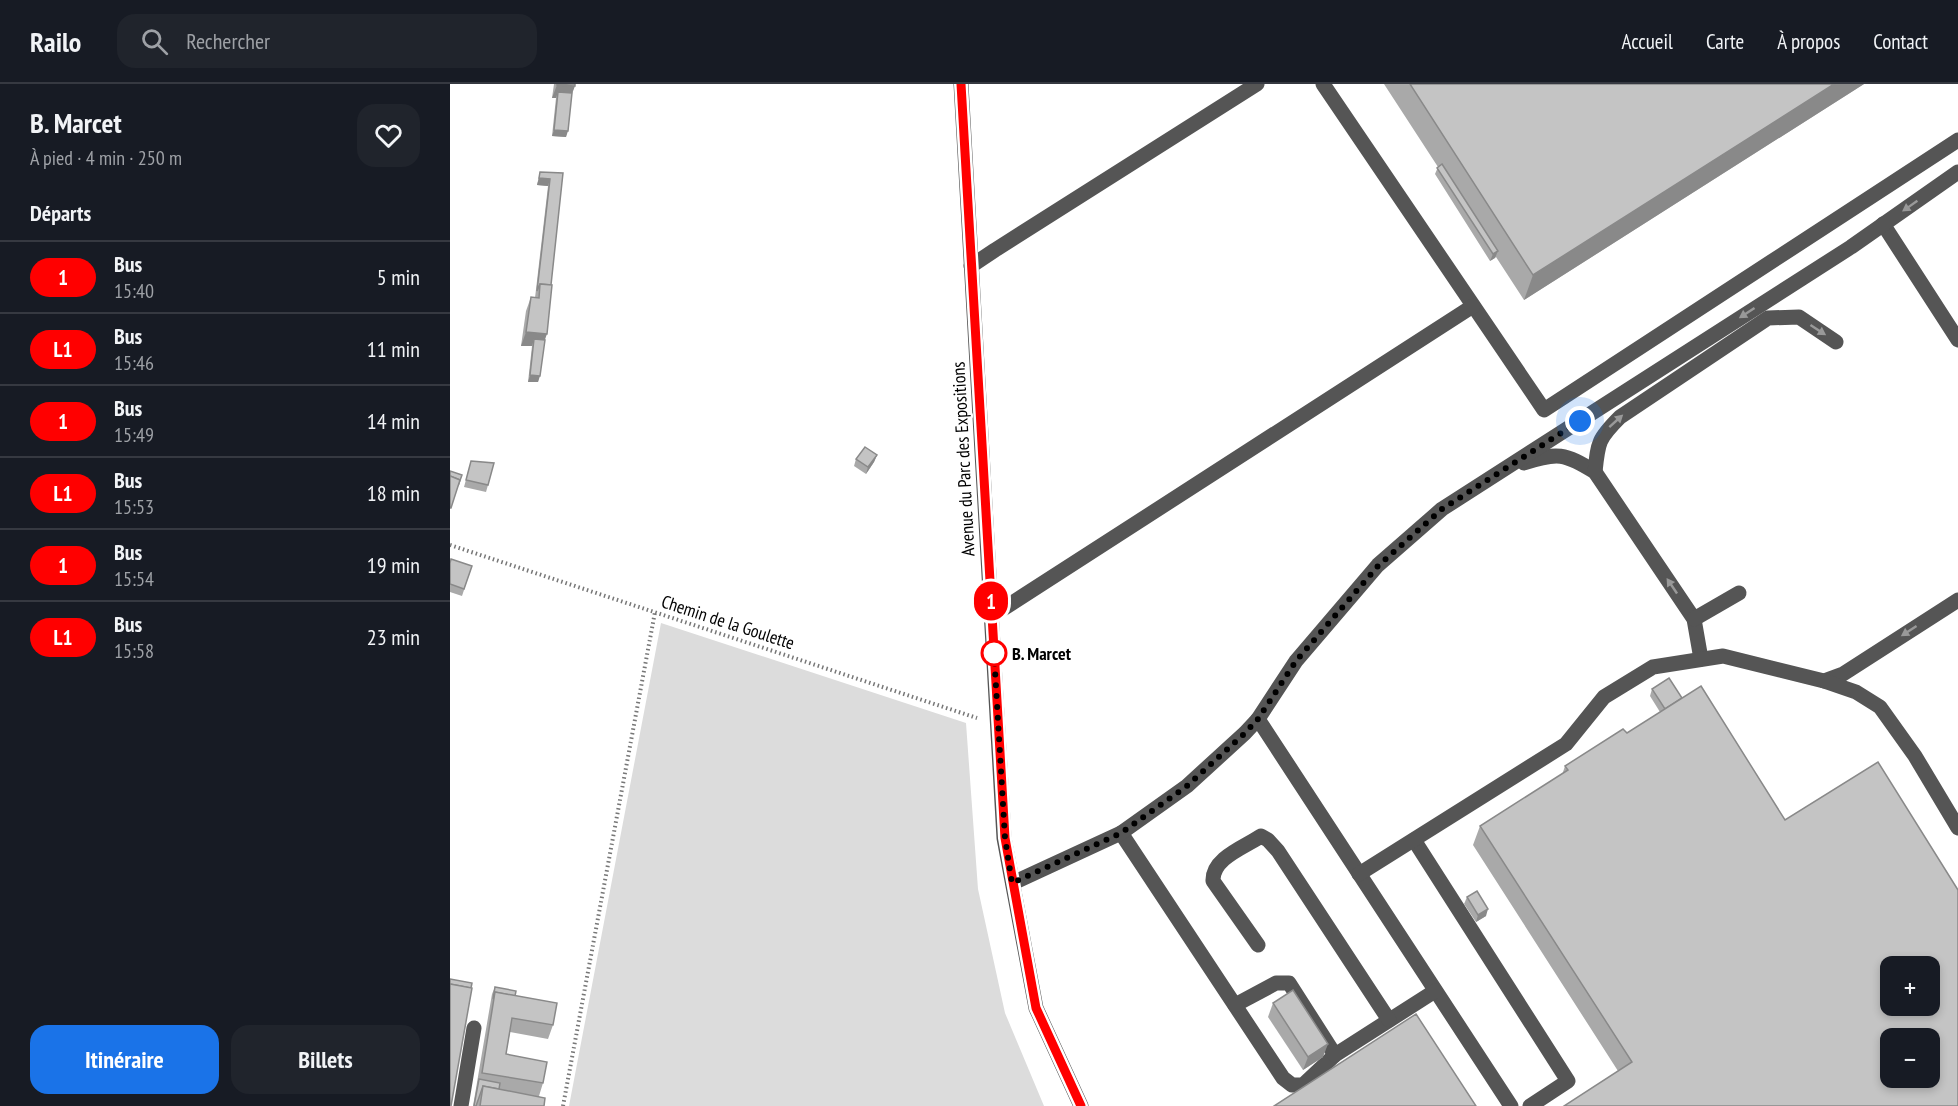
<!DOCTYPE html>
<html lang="fr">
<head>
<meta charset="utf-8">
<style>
	:root { --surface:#171b24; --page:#20242c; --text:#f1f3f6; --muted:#9ea1a6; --line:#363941; --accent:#1a73e8 }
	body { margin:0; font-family:"PT Sans Narrow",sans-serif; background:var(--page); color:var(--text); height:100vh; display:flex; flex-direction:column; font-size:22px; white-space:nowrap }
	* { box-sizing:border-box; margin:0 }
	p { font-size:20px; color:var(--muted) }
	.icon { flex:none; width:33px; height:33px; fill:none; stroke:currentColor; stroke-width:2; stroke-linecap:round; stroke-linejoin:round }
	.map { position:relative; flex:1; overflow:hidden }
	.panel { display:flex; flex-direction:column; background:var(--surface); width:450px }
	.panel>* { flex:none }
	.badge { padding:0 12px; border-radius:20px; font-size:21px; line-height:39px }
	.controls { position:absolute; left:1430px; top:872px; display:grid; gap:12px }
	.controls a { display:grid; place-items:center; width:60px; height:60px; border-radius:12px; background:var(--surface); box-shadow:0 3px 9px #0003; font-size:30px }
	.you { position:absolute; width:30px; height:30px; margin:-15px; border:4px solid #fff; border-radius:50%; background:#1a73e8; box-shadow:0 0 0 9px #1a73e833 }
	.map>.badge { position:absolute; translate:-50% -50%; box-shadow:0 0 0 3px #fff }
	h2 { padding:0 30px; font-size:22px; line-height:54px }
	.round { display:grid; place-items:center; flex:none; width:63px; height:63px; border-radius:18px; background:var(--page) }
	.headline { display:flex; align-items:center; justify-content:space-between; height:102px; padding:0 30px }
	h1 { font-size:28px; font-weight:700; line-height:45px }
	.primary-button { display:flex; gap:12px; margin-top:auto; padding:12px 30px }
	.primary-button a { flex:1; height:69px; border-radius:18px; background:var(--accent); color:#fff; font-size:24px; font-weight:700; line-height:69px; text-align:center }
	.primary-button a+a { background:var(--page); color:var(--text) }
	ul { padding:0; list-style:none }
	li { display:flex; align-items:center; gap:18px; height:72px; padding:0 30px; border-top:2px solid var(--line) }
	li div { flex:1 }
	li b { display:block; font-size:22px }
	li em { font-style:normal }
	li .badge { min-width:66px; font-weight:700; text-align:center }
	header { display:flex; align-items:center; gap:36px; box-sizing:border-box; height:84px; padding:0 30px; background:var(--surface); border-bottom:2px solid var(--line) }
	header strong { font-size:28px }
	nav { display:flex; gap:33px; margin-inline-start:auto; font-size:21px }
	.search { width:420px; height:54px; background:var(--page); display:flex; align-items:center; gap:15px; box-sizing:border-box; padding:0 21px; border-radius:18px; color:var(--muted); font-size:22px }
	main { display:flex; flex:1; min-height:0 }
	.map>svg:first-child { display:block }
</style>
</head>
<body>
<header>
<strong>Railo</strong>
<div class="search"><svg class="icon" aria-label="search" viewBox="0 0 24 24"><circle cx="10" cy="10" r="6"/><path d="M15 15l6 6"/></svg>Rechercher</div>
<nav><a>Accueil</a><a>Carte</a><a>À propos</a><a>Contact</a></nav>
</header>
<main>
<section class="panel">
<div class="headline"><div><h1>B. Marcet</h1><p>À pied · 4 min · 250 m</p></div><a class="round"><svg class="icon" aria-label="heart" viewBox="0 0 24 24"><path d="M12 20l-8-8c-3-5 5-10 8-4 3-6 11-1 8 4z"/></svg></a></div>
<h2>Départs</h2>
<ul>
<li><span class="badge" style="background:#f00;color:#fff">1</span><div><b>Bus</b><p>15:40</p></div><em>5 min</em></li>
<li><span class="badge" style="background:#f00;color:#fff">L1</span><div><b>Bus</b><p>15:46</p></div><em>11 min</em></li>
<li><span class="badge" style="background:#f00;color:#fff">1</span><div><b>Bus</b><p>15:49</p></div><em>14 min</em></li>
<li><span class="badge" style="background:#f00;color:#fff">L1</span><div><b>Bus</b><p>15:53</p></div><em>18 min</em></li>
<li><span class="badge" style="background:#f00;color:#fff">1</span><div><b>Bus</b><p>15:54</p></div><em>19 min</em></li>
<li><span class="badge" style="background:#f00;color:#fff">L1</span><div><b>Bus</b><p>15:58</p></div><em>23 min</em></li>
</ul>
<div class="primary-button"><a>Itinéraire</a><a>Billets</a></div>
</section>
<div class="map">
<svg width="1508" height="1022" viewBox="0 0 1508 1022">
	<rect width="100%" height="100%" fill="#fff"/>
	<!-- park -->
	<path fill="#dcdcdc" d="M211,539l305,100 12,166 27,124 39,93h-475z"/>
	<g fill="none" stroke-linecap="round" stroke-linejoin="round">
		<!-- path -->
		<g stroke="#777" stroke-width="4" stroke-dasharray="1.5 3" stroke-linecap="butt">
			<path d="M0,461l527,173"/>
			<path d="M113,1022l92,-494"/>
		</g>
		<!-- minor -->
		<g stroke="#555" stroke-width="15">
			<path d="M511,0l43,754 32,170 45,98"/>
			<path d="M873,0l221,326 414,-270"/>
			<path d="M1433,140l75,116"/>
			<path d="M521,182l24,-16 262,-166"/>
			<path d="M1074,379c33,-11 41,-10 71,9l99,147 7,40"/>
			<path d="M1145,388c3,-30 3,-33 25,-55l148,-99 31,-1 37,25"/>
			<path d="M542,532l481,-310"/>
			<path d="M1244,535l45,-26"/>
			<path d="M1374,597l19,-7 115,-74"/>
			<path d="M808,635l253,387"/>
			<path d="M671,749l162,245 9,7h11l32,-30 100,-64"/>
			<path d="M964,756l154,241 -38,25"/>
			<path d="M909,790l207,-130 38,-47 49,-30 70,-11 101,25 32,11 24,15 35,49 43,72"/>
			<path d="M563,799l108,-50 66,-47 58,-53 13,-14 38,-58 82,-96 64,-56 409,-262 107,-75"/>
			<path d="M808,861l-45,-64c-1,-23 32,-34 48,-45l7,4 10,11 111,169"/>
			<path d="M785,921l41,-22h13l46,72"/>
			<path d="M11,1022l13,-78"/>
		</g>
	</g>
	<!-- wall -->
	<g fill="#a9a9a9">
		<path d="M104,0h21l-3,9 -6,44 -14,-1 4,-38h-4z"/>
		<path d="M934,0h480l-340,216 -28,-43 -6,4 -55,-87 3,-7z"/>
		<path d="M90,88l23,1 -18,167 -7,42h-10l4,-36h-11l5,-35 5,-14 4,1 13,-112 -11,-1z"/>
		<path d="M427,371l-3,7 -8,12 -12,-8 2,-7z"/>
		<path d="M21,377l17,24 -2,7 -22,-5z"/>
		<path d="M0,479l22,3 -10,30 -12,-4z"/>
		<path d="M1202,605l30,9 103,122 173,70 -340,181 -145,-226 7,-19 82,-51 3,-9 62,-33 33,-21 -10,-16z"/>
		<path d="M1017,813l19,19 -10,6 -12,-18z"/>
		<path d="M45,903l20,9 38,29 -5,14 -38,-7 -4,22 37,29 -4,13 5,10h-71l19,-112z"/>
		<path d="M823,919l50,54 -20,13 -35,-53z"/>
	</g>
	<!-- shaded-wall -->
	<g fill="#898989">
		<path d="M1384,0h30l-340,216 9,-25z"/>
		<path d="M107,1l18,1 -5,13 -12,-7 -2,6h-4z"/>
		<path d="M104,46l14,1 -2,6 -14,-1z"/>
		<path d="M89,94l11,1 -2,7 -11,-1z"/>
		<path d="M1048,167l-3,7 -5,3 3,-7z"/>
		<path d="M76,248l21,2 -5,13 -8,-8 -2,7h-11z"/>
		<path d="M80,291l10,1 -2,6h-10z"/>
		<path d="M427,371l-3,7 -8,12 2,-7z"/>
		<path d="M1038,825l-2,7 -10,6 2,-7z"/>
		<path d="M878,960l-5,13 -20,13 5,-13z"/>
	</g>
	<!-- building -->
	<g fill="#c4c4c4" stroke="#898989" stroke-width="1.5" fill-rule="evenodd">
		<path d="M107,0h18v2l-18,-1z"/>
		<path d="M960,0h424l-301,191z"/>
		<path d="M108,8l14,1 -4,38 -14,-1z"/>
		<path d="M992,80l56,87 -5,3 -56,-86z"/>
		<path d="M90,88l23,1 -12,112 -11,-1 -3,7 13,-112 -11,-1z"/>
		<path d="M90,200l12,1 -5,49 -21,-2 5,-35 8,1z"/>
		<path d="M84,255l11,1 -5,36 -10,-1z"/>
		<path d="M415,363l12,8 -9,12 -12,-8z"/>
		<path d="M21,377l23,2 -6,22 -22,-5z"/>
		<path d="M0,387l12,4 -4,11 2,-6 -10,-4z"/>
		<path d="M0,392l10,4 -9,28h-1z"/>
		<path d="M1,475l21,7 -8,23 -14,-5v-21z"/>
		<path d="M1219,594l13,20 -17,11 -13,-20z"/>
		<path d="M1251,602l84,134 93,-58 80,128v216h-394l68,-44 -152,-236 88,-56 -3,-4 58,-37 4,4zM1440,882h39v39h-39zM1440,954h39v39h-39z"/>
		<path d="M1027,807l11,18 -10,6 -11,-18z"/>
		<path d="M0,895l22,4 -1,5 -21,-4z"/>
		<path d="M0,900l22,4 -21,118h-1z"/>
		<path d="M45,903l21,4 -1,5 -20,-4 -2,7z"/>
		<path d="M843,906l35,54 -20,13 -35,-54z"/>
		<path d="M45,908l62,11 -4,22 -41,-7 -6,36 41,8 -4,21 -61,-10z"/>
		<path d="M966,930l60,92h-202z"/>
		<path d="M29,995l21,4 -1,6 -16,-3 -7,20h-2z"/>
		<path d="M33,1002l62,12 -1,8h-64z"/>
	</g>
	<!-- one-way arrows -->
	<defs><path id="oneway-solid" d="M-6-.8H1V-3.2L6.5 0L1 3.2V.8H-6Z" transform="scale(1.5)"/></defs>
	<g fill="#999">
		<use href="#oneway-solid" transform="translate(1460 122) rotate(145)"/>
		<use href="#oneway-solid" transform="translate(1297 229) rotate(147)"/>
		<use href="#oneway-solid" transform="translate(1368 246) rotate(33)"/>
		<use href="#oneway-solid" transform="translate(1166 337) rotate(-42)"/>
		<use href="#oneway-solid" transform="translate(1222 502) rotate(-124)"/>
		<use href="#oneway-solid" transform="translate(1459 547) rotate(147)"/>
	</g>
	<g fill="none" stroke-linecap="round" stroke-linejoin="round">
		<defs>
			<path id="line" d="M511,0l44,754 31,170 45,98"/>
		</defs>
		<!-- line casing -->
		<use href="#line" stroke="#fff" stroke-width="14"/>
		<!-- line -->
		<use href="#line" stroke="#f00" stroke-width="9"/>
		<!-- walk -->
		<path stroke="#000" stroke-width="6" stroke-dasharray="0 10.8" d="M544,569l11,185 7,45 109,-50 66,-47 58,-53 13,-14 38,-58 82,-95 64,-57 138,-88"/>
	</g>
	<!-- markers -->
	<circle fill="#fff" stroke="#f00" stroke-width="3" cx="544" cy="569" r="12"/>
	<g text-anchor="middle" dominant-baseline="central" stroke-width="4.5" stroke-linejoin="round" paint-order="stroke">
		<!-- street labels -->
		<g font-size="18" fill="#000" stroke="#fff">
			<text transform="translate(513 375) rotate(-93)">Avenue du Parc des Expositions</text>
			<text transform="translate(278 538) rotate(18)">Chemin de la Goulette</text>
		</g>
		<!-- stop labels -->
		<g font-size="18" font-weight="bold" fill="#000" stroke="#fff" text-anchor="start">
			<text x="562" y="569">B. Marcet</text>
		</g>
	</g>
</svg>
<div class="controls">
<a>+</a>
<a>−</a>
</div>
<div class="you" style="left:1130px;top:337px"></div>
<b class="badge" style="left:541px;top:517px;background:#f00;color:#fff">1</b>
</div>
</main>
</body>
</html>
